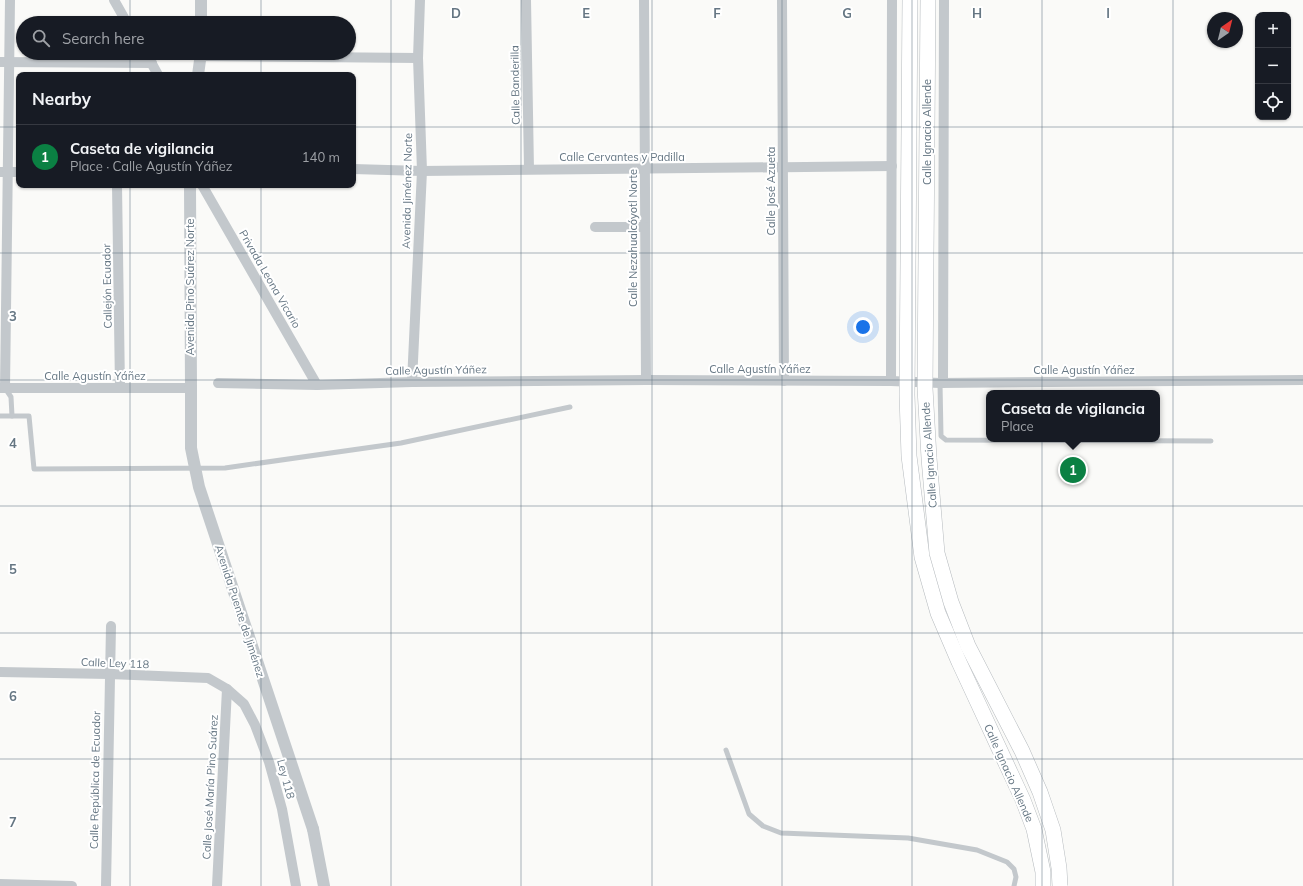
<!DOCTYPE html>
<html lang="en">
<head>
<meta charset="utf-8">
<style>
  :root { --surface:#171b24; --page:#20242c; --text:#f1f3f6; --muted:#9ea1a6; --line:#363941; --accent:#0b8043 }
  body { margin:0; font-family:Mulish,sans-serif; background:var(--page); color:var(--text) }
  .controls { position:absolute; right:12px; top:12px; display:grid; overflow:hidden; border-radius:8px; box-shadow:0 1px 3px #0004 }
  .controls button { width:36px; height:36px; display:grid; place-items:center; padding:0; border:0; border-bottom:1px solid var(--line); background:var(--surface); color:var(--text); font:20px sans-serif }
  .compass { position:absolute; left:1207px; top:12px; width:36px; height:36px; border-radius:50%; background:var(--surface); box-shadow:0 1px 3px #0004; rotate:35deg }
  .you { position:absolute; left:863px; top:327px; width:14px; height:14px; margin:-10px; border:3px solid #fff; border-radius:50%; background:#1a73e8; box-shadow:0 0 0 6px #1a73e833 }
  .badge { display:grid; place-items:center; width:26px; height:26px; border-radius:50%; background:var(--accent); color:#fff; font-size:13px; font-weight:700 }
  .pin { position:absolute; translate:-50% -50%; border:2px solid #fff; box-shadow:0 1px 4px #0006 }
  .popup { position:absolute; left:986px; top:390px; width:174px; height:52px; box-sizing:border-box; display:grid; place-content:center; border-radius:8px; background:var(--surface); filter:drop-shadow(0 1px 3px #0005); font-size:13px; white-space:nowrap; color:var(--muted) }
  .popup b { font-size:15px; color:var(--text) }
  .popup::after { content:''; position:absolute; left:50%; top:100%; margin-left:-8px; border:8px solid transparent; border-top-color:var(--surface) }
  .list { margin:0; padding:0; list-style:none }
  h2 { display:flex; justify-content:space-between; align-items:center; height:52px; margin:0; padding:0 16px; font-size:17px }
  h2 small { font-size:13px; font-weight:400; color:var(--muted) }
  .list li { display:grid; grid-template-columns:26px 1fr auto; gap:12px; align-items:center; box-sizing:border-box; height:64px; padding:0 16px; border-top:1px solid var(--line) }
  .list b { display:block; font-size:15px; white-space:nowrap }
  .list p { margin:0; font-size:13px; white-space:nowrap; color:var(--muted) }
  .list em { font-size:13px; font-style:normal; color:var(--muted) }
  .icon { flex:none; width:22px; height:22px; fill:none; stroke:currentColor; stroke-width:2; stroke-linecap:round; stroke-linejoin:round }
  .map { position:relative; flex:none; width:1303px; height:886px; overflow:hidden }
  .search { position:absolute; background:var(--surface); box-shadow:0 1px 3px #0004; left:16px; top:16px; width:340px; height:44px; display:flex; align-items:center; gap:10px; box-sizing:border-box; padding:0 14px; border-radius:22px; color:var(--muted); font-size:15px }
  .panel { position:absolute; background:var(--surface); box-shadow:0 1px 3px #0004; left:16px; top:72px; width:340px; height:116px; border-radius:8px }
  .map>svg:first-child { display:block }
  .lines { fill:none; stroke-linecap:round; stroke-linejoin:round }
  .service { stroke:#c3c8cc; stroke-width:5 }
  .minor { stroke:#c3c8cc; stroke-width:10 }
  .tertiary { stroke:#c3c8cc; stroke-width:12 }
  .primary-bridge-casing { stroke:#b5babe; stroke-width:16; stroke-linecap:butt }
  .tertiary-bridge { stroke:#c3c8cc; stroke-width:12 }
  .primary-bridge { stroke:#fff; stroke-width:15 }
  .grid { fill:none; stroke:#657683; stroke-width:1; stroke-opacity:0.55 }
  .labels { text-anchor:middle; stroke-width:4; stroke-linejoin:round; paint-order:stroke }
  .street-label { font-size:11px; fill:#657683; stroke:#fff }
  .grid-label { font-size:13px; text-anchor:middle; font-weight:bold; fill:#657683; stroke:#fff; stroke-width:4; stroke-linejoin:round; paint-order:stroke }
</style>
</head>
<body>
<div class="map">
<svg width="1303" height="886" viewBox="0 0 1303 886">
  <rect width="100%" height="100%" fill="#fafaf8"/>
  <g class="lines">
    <!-- service -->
    <g class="service">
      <polyline points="940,383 941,436 946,440 1211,441"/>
      <polyline points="5,388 11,397 12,416"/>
      <polyline points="0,416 29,416 34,469 225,468 401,443 570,407"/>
      <polyline points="726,750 749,814 763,826 781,833 908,838 977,850 1007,862 1014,869 1016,877 1014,886"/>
    </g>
    <!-- minor -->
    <g class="minor">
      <polyline points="114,0 127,23"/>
      <polyline points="526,0 529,169"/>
      <polyline points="644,0 646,380"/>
      <polyline points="782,0 784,381"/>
      <polyline points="146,53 158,75"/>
      <polyline points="201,56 418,58"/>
      <polyline points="0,62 152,63"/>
      <polyline points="353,169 422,171 892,166"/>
      <polyline points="0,172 19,172"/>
      <polyline points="117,185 120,388"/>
      <polyline points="202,185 317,385"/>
      <polyline points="595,227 645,227"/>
      <polyline points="891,381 892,0"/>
      <polyline points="412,382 422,171 418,58 420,0"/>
      <polyline points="218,383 317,385 412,382 646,380 891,381 940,383 1303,380"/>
      <polyline points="943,383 944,0"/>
      <polyline points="0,388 191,388"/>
      <polyline points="5,388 10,0"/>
      <polyline points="0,672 109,674 208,678 227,689 244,704 255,725 269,762 282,809 296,886"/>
      <polyline points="0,884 72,886"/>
      <polyline points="106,886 111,626"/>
      <polyline points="217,886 227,689"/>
    </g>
    <!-- tertiary -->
    <g class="tertiary">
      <polyline points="201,0 201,23"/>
      <polyline points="198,75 201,53"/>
      <polyline points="190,185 191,388"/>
      <polyline points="313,829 324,886"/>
    </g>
    <!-- primary-bridge casing -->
    <g class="primary-bridge-casing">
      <g id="primary-bridge">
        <polyline points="910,0 907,395 909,456 922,557 938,613 959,662 1023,800 1034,829 1043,872 1043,886"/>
        <polyline points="928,0 925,388 929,458 937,553 951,602 968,646 1022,751 1040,792 1053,830 1059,868 1060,886"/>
      </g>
    </g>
    <!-- tertiary-bridge -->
    <polyline class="tertiary-bridge" points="191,388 191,448 199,487 313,829"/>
    <!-- primary-bridge -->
    <use href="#primary-bridge" class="primary-bridge"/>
  </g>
  <!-- grid -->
  <path class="grid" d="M130,0V23M261,0V23M391,0V886M521,0V886M652,0V886M782,0V886M912,0V886M1042,0V886M1173,0V886M130,53V75M261,53V75M0,127H19M353,127H1303M130,185V886M261,185V886M0,253H1303M0,380H1303M0,506H1303M0,633H1303M0,759H1303"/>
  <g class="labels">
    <!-- street labels -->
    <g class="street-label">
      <text transform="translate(515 85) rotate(-91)" y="4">Calle Banderilla</text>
      <text transform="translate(927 132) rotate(-90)" y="4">Calle Ignacio Allende</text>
      <text x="622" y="161">Calle Cervantes y Padilla</text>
      <text transform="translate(407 191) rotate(-89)" y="4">Avenida Jiménez Norte</text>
      <text transform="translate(771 191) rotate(-90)" y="4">Calle José Azueta</text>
      <text transform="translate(633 238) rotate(-90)" y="4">Calle Nezahualcóyotl Norte</text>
      <text transform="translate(270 279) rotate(60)" y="4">Privada Leona Vicario</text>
      <text transform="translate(107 286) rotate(-91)" y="4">Callejón Ecuador</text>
      <text transform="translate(190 287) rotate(-90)" y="4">Avenida Pino Suárez Norte</text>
      <text x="760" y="373">Calle Agustín Yáñez</text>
      <text transform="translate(436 370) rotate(-1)" y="4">Calle Agustín Yáñez</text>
      <text x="1084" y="374">Calle Agustín Yáñez</text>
      <text x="95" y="380">Calle Agustín Yáñez</text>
      <text transform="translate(929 455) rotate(-94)" y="4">Calle Ignacio Allende</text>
      <text transform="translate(240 611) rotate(72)" y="4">Avenida Puente de Jiménez</text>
      <text transform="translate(115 663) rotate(2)" y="4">Calle Ley 118</text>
      <text transform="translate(1009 773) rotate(66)" y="4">Calle Ignacio Allende</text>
      <text transform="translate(286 779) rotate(75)" y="4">Ley 118</text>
      <text transform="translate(95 780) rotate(-89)" y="4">Calle República de Ecuador</text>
      <text transform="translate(210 787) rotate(-87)" y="4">Calle José María Pino Suárez</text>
    </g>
  </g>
  <g class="grid-label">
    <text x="456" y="18">D</text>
    <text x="586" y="18">E</text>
    <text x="717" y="18">F</text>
    <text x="847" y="18">G</text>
    <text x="977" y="18">H</text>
    <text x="1108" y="18">I</text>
    <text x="13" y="321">3</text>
    <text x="13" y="448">4</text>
    <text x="13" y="574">5</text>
    <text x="13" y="701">6</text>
    <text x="13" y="827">7</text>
  </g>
</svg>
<div class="controls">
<button>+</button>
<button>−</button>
<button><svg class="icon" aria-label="locate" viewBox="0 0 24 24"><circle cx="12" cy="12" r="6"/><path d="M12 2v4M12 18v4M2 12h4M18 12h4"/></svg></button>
</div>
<svg class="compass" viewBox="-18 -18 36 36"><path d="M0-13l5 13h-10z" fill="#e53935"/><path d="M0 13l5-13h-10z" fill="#9ea1a6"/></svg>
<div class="you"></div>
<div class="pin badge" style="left:1073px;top:470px">1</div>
<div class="popup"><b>Caseta de vigilancia</b>Place</div>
<div class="search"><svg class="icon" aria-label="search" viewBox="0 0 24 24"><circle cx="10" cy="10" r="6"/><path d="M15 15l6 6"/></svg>Search here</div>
<section class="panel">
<h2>Nearby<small></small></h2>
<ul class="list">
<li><span class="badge">1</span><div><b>Caseta de vigilancia</b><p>Place · Calle Agustín Yáñez</p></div><em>140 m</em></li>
</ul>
</section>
</div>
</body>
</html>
